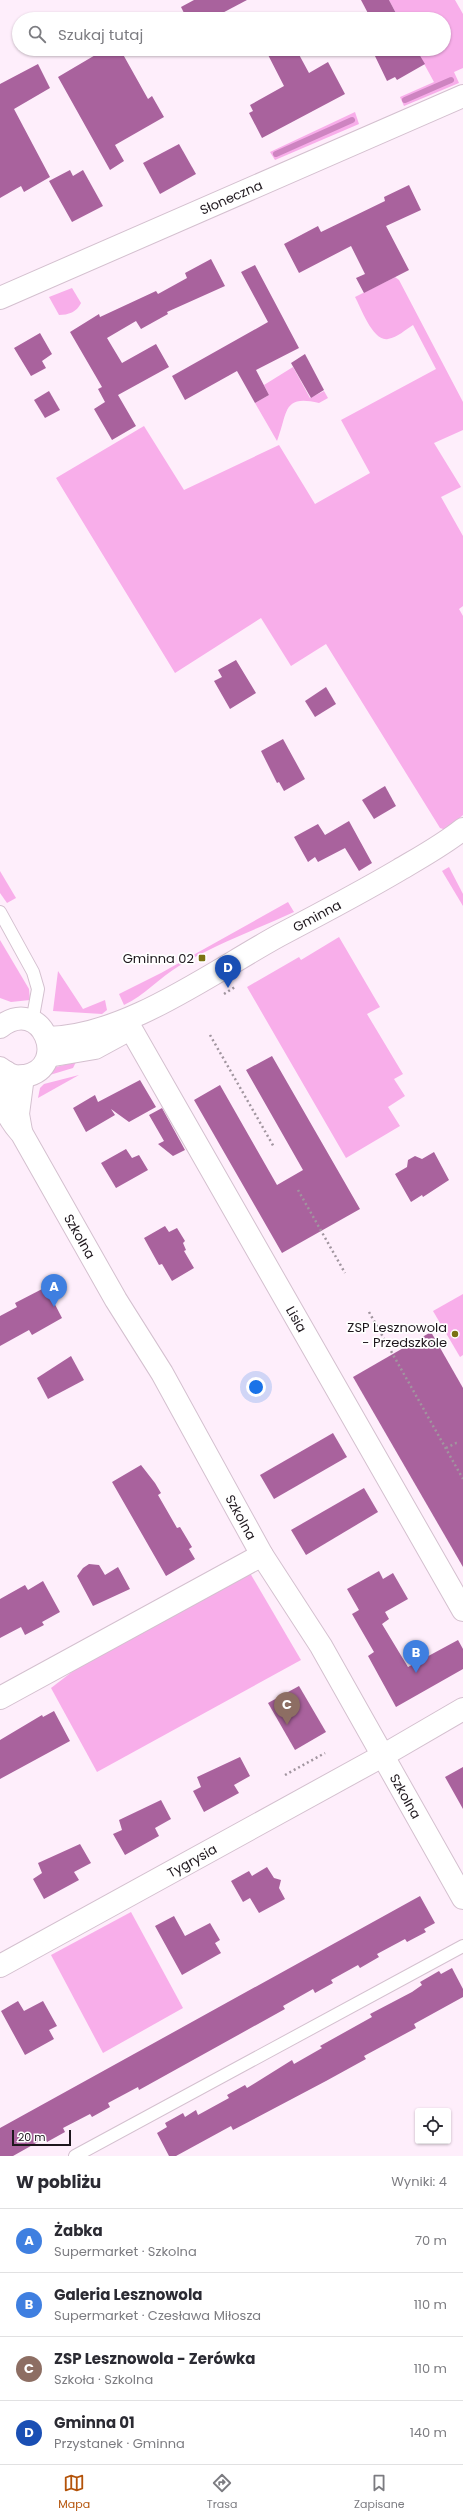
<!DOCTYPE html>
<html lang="pl">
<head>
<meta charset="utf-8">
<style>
  :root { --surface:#fff; --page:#f7f7f7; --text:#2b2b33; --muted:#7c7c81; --line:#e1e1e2; --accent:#b45309 }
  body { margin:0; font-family:Poppins,sans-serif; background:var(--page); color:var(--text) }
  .controls { position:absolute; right:12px; bottom:12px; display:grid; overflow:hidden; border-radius:4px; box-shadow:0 1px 3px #0004 }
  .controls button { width:36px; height:36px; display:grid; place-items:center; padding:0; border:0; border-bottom:1px solid var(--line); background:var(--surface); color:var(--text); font:20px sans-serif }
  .scale { position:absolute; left:12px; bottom:10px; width:59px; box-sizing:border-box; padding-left:4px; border:2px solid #1e171d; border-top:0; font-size:11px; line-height:14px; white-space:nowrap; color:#1e171d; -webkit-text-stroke:3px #fff; paint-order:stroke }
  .you { position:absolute; left:256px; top:1387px; width:14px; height:14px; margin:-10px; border:3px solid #fff; border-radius:50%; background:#1a73e8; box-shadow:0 0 0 6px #1a73e833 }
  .badge { display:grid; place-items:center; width:26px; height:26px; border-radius:50%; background:var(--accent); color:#fff; font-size:13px; font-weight:700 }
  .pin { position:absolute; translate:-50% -33px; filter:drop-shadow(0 1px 2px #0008) }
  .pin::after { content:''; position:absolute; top:21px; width:14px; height:12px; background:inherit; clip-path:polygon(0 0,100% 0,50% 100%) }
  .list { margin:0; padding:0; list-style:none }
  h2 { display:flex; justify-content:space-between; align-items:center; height:52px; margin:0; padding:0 16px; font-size:17px }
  h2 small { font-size:13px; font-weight:400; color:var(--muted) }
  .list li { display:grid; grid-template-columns:26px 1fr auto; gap:12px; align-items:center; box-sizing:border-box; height:64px; padding:0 16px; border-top:1px solid var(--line) }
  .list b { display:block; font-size:15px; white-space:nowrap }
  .list p { margin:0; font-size:13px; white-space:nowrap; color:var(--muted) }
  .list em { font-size:13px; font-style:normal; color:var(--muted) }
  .icon { flex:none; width:22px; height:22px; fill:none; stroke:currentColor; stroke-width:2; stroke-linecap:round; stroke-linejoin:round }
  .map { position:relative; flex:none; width:463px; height:2156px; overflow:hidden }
  .search { position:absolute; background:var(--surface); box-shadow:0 1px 3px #0004; left:12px; right:12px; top:12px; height:44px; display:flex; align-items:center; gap:10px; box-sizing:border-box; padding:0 14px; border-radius:22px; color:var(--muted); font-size:15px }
  .sheet { height:308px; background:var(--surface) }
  nav { display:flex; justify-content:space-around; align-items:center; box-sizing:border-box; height:56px; border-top:1px solid var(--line); background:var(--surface); font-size:11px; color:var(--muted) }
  nav a { display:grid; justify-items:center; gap:2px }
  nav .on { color:var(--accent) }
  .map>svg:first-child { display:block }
  .green { fill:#f8aeea }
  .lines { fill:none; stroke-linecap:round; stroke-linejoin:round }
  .stream { stroke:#ce84c1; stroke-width:6 }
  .building { fill:#a9629d }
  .lane-casing { stroke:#d4c0cf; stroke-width:14 }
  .street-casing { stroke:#d4c0cf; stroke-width:24 }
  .secondary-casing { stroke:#d4c0cf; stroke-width:24 }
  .path { stroke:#a1959f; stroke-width:2.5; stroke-dasharray:2 3; stroke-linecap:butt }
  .lane { stroke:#fff; stroke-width:12 }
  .street { stroke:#fff; stroke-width:22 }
  .secondary { stroke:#fff; stroke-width:22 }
  .poi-dot { fill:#7b7214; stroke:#fff; stroke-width:1.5 }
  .labels { text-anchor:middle; stroke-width:3.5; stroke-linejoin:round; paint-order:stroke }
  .street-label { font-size:13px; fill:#1e171d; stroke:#fff }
  .poi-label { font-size:13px; fill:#1e171d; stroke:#fff; text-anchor:end }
</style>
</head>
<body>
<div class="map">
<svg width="463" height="2156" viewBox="0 0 463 2156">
  <rect width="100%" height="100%" fill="#feeefb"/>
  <!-- green -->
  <g class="green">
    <polygon points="389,0 455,0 463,14 463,68 454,72 459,83 404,106 400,97 434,82 416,49 444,49 444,19 399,19"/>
    <polygon points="355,112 359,124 275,160 270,152"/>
    <path d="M395,277L399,280L463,402V430L434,443L461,487L441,497L463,536V606L459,609L463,616V815L446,830L440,828L326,644L291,666L261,618L175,673L56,478L144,426L184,490L279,445L315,504L370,473L341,420L436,369L413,325C405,330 398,337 388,339C373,342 361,308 355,297Z"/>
    <path d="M72,288L81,303C77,312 68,315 59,315L49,297Z"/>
    <path d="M293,367L310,398L324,391L328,398L319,403C282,394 288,413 277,441L255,403L269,395L264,385Z"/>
    <polygon points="449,867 463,894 463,906 442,871"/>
    <polygon points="0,871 16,898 7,903 0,893"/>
    <path d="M288,902L294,912C255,930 216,944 179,966C159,978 145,995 124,1005L119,994L161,973Z"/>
    <polygon points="339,937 380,1007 367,1014 403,1074 394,1079 405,1096 388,1107 400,1126 346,1158 247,987 299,957 301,960"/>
    <polygon points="0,940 29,989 30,1000 11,1002 0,998"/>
    <polygon points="58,971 83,1009 105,1000 107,1010 102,1014 53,1011"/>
    <polygon points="76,1062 73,1068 43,1077 56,1067"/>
    <polygon points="79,1075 38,1098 40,1088 44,1084"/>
    <polygon points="463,1294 463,1355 460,1357 433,1311"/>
    <polygon points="250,1573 301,1660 97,1772 51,1688 81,1665"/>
    <polygon points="131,1912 183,2008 103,2053 51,1955"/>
  </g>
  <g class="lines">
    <!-- stream -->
    <g class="stream">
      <polyline points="405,100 451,80"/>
      <polyline points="276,154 352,120"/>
    </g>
  </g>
  <!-- building -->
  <g class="building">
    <polygon points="194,0 247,0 211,19 187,19 181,7"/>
    <polygon points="361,0 389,0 399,19 371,19"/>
    <polygon points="94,49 120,49 148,99 152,96 164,117 115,145 124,161 110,170 58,77 97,54"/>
    <polygon points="265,49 296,49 309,73 328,62 345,94 262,138 249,113 253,111 250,105 284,86"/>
    <polygon points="384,49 416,49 425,64 397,80 395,77 387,81 374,54"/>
    <polygon points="38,64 50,88 14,109 50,177 24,192 21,186 0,198 0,84"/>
    <polygon points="179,144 196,174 160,194 143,163"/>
    <polygon points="70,170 73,176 83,170 103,206 72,222 49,181"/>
    <polygon points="409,185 421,210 386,226 409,270 364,293 356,278 365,274 351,246 299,273 284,244 318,226 321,232 385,201 384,197"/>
    <polygon points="211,259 225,286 167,312 168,314 141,329 136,321 107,338 122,363 156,344 169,367 118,395 136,426 112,440 94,409 105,402 98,389 102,387 70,332 99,314 100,317 156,291 158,294 187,278 185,273"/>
    <polygon points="255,265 299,348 256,370 269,395 255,403 237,371 185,400 172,376 268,322 241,272"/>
    <polygon points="40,333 52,354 42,361 46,368 31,376 14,348"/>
    <polygon points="305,354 324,390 311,398 291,363"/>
    <polygon points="49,391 60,410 45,418 34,400"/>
    <polygon points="236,660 256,693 230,709 214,681 222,677 218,670"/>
    <polygon points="326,687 336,704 315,717 305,701"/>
    <polygon points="283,739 305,779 284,791 279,782 277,783 261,751"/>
    <polygon points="385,786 396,806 374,819 362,800"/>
    <polygon points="349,821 372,863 359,871 345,848 318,862 315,857 308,862 294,837 318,824 325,835"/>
    <polygon points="272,1056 360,1209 282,1253 194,1100 220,1085 277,1185 303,1170 246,1070"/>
    <polygon points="140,1080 156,1107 129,1122 111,1109 115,1115 86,1132 73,1108 95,1095 98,1102"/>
    <polygon points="162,1108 185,1150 173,1156 158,1144 164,1141 149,1115"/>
    <polygon points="126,1149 132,1158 139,1155 148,1170 116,1188 101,1163"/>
    <polygon points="434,1152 449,1180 423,1197 422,1195 411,1202 395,1174 407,1167 408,1160 415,1156 422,1159"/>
    <polygon points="165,1226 169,1232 177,1228 185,1241 183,1243 186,1250 184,1251 194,1268 172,1281 162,1264 159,1265 144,1238"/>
    <polygon points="46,1287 62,1318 32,1335 29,1330 0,1346 0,1316 17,1307 15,1303"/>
    <polygon points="431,1332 463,1388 463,1567 353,1377"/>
    <polygon points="71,1356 84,1380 48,1399 37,1378"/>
    <polygon points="333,1433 347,1457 274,1499 260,1475"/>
    <polygon points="141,1465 155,1483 161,1493 158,1495 177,1528 180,1527 192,1547 189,1549 195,1559 166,1576 112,1482"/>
    <polygon points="364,1488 378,1512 306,1555 291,1530"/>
    <polygon points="89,1564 99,1565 105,1575 118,1567 130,1589 93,1606 77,1576 83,1568"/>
    <polygon points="379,1571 383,1579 393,1573 408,1599 385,1612 389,1619 382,1624 408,1667 458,1640 463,1649 463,1669 396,1707 368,1656 374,1652 352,1614 359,1610 347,1589"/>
    <polygon points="43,1581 60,1612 42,1622 44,1625 25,1635 21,1627 0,1638 0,1599 25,1585 28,1590"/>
    <polygon points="299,1686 326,1732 295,1750 268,1703"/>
    <polygon points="54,1711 70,1741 0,1779 0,1740 42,1715 43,1717"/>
    <polygon points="240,1757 250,1776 234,1785 239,1793 204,1812 193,1791 201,1787 197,1777"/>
    <polygon points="463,1767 463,1809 445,1777"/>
    <polygon points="161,1800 171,1819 155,1828 159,1836 125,1855 113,1834 122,1830 119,1820"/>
    <polygon points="80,1844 91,1863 74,1872 79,1880 44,1899 33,1879 42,1873 38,1863"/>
    <polygon points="267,1867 274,1878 281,1880 279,1888 285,1899 259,1913 250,1898 243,1902 231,1881 249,1871 252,1876"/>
    <polygon points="420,1896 435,1923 424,1929 426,1932 407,1942 405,1939 377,1954 379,1957 360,1968 358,1965 331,1980 333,1983 315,1993 313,1989 283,2006 285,2009 139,2090 138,2087 108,2103 110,2107 92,2117 90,2114 63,2128 65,2132 47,2142 45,2138 13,2156 0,2156 0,2128"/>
    <polygon points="174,1916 185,1936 210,1923 220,1940 215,1943 221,1953 182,1975 155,1926"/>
    <polygon points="452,1968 463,1989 463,1997 414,2024 416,2028 364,2056 366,2059 326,2081 233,2130 231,2126 176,2156 169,2156 157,2133 167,2127 165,2123 183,2113 185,2117 196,2110 198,2115 229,2098 227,2095 245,2085 247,2088 292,2060 294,2064 322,2048 320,2046 372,2017 370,2014 412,1992 422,1985 420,1982 439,1971 441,1974"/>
    <polygon points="18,2001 24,2011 43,2001 57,2026 49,2030 54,2039 25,2055 1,2011"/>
  </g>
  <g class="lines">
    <!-- lane casing -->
    <g class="lane-casing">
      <g id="lane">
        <polyline points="0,912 33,972 38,989 32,1022"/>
        <polyline points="75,2156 463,1946"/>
      </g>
    </g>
    <!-- street casing -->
    <g class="street-casing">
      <g id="street">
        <path d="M0,1027C42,994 71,1067 25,1076C16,1078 7,1074 0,1068"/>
        <path id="s1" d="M131,1029L463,1610"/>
        <path id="s2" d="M47,1038C126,1037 212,972 280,935C320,914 360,893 399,870C421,857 443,845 463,829"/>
        <polyline points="48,1056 95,1048 130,1029"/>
        <path id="s3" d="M6,1072C0,1100 3,1113 22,1134L116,1300L162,1373L262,1555L321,1646L463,1898"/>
        <polyline points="21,1131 18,1114 23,1076"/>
        <polyline points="0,1698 262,1555"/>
        <path id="s4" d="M0,1966L384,1755L463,1709"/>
      </g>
    </g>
    <!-- secondary casing -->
    <g class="secondary-casing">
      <g id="secondary">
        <path id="s5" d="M0,298L463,96"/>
      </g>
    </g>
    <!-- path -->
    <g class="path">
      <polyline points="224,994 235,987"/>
      <polyline points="210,1035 274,1147"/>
      <polyline points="298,1190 345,1273"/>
      <polyline points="369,1312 463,1479"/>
      <polyline points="446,1448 456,1443 459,1443"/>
      <polyline points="285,1775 325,1753"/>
    </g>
    <!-- lane -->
    <use href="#lane" class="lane"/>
    <!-- street -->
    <use href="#street" class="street"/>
    <!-- secondary -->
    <use href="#secondary" class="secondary"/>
  </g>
  <!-- markers -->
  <g class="poi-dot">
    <rect x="198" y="954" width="8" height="8" rx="2"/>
    <circle cx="455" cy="1334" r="4"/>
  </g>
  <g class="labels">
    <!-- street labels -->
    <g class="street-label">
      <text dy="5" stroke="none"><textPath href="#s5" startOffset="252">Słoneczna</textPath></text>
      <text dy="5" stroke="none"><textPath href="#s2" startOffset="299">Gminna</textPath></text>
      <text dy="5" stroke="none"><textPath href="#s3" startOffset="185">Szkolna</textPath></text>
      <text dy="5" stroke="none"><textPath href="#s1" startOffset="334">Lisia</textPath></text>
      <text dy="5" stroke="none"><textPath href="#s3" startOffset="509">Szkolna</textPath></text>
      <text dy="5" stroke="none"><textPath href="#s3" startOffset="833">Szkolna</textPath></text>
      <text dy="5" stroke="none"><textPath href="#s4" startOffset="219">Tygrysia</textPath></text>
    </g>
    <!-- poi labels -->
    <g class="poi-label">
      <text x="194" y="963">Gminna 02</text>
      <text x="447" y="1332">ZSP Lesznowola<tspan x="447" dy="15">- Przedszkole</tspan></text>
    </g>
  </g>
</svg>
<div class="controls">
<button><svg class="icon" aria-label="locate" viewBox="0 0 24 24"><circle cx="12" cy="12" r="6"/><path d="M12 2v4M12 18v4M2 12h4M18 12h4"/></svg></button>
</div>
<div class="scale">20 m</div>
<div class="you"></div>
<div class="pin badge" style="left:54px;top:1307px;background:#3f7fe0">A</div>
<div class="pin badge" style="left:416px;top:1673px;background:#3f7fe0">B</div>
<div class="pin badge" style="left:287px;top:1725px;background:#8d6e63">C</div>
<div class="pin badge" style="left:228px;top:988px;background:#1a4fb4">D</div>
<div class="search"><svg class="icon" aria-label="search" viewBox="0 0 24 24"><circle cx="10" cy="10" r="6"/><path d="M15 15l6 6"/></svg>Szukaj tutaj</div>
</div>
<section class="sheet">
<h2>W pobliżu<small>Wyniki: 4</small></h2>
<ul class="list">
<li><span class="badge" style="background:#3f7fe0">A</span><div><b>Żabka</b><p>Supermarket · Szkolna</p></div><em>70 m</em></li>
<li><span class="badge" style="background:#3f7fe0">B</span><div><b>Galeria Lesznowola</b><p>Supermarket · Czesława Miłosza</p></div><em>110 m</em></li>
<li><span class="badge" style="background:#8d6e63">C</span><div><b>ZSP Lesznowola - Zerówka</b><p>Szkoła · Szkolna</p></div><em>110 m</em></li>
<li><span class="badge" style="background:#1a4fb4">D</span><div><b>Gminna 01</b><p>Przystanek · Gminna</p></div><em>140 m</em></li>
</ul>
</section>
<nav>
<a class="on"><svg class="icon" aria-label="map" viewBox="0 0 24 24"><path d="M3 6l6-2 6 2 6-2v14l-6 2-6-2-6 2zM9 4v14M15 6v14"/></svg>Mapa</a>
<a><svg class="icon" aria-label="directions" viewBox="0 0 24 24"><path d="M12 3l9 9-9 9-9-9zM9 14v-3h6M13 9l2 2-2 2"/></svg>Trasa</a>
<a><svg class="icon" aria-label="saved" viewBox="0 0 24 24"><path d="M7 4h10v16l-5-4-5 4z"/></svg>Zapisane</a>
</nav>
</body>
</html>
